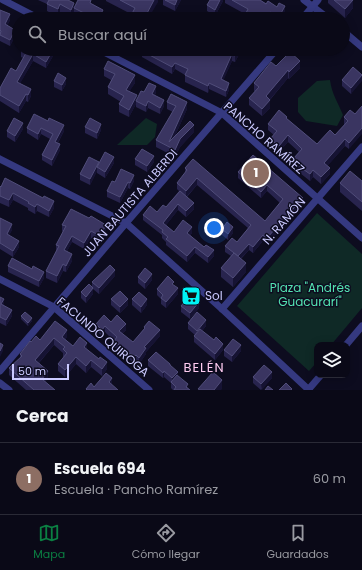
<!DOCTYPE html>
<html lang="es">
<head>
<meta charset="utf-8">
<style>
  :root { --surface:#0a0917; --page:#131220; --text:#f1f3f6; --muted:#999aa1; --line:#2a2a36; --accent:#0b8043 }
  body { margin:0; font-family:Poppins,sans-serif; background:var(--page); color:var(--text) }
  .controls { position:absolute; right:12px; bottom:12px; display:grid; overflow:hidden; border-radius:8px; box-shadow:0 2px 10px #0003 }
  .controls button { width:36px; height:36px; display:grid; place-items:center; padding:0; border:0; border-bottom:1px solid var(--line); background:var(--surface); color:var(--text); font:20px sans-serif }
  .scale { position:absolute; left:12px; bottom:10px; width:57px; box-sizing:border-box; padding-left:4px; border:2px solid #cbcaff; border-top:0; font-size:11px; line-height:14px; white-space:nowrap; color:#cbcaff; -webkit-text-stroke:3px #0d0c1f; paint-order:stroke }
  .you { position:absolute; left:214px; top:228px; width:14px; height:14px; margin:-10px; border:3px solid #fff; border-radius:50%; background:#1a73e8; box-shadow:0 0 0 6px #1a73e833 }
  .badge { display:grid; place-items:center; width:26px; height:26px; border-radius:50%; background:var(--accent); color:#fff; font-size:13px; font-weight:700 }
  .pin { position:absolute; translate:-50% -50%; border:2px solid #fff; box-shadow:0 1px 4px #0006 }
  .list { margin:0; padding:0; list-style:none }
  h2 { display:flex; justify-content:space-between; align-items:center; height:52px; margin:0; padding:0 16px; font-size:17px }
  h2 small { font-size:13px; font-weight:400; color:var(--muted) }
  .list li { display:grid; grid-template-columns:26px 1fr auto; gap:12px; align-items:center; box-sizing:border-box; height:72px; padding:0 16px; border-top:1px solid var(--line) }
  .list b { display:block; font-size:15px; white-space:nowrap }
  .list p { margin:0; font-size:13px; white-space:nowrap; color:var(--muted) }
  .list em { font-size:13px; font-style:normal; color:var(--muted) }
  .icon { flex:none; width:22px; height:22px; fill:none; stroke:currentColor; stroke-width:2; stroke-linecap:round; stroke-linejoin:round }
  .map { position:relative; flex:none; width:362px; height:390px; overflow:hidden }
  .search { position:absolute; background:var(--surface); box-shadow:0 2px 10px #0003; left:12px; right:12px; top:12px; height:44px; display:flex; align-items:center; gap:10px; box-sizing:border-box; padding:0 14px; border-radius:22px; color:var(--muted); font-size:15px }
  .sheet { height:124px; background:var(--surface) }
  nav { display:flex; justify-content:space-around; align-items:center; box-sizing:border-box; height:56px; border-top:1px solid var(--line); background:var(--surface); font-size:11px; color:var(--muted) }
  nav a { display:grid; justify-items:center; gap:2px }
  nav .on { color:var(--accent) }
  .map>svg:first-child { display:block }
  .green { fill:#0f2926 }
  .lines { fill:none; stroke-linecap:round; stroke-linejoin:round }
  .minor { stroke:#353980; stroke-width:7 }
  .wall { fill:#28244e }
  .shaded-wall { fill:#161333 }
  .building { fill:#3a3561; stroke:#504d7a }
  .labels { text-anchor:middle; stroke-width:3; stroke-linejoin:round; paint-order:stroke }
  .street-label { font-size:12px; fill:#cbcaff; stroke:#0d0c1f }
  .park-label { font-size:12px; fill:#53e2b1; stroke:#0d0c1f }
  .poi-label { font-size:12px; fill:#cbcaff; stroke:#0d0c1f; text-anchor:start }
  .neighbourhood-label { font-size:13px; letter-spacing:1px; fill:#ffccf1; stroke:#0d0c1f }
</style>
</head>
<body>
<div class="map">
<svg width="362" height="390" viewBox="0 0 362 390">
  <rect width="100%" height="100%" fill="#0d0c1f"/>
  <!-- green -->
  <g class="green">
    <path d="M330,80C332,95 338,102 343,115L337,126L306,121L298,112V98L317,81Z"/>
    <polygon points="146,118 157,124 155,137 147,145 117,145"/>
    <polygon points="317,213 362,254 362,308 331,345 317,345 317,362 309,371 237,306"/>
  </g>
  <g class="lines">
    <!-- minor -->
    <g class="minor">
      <polyline points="3,0 40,19"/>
      <polyline points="304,0 329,19"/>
      <polyline points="302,19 318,0"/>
      <polyline points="343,31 362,47"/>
      <polyline points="98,49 222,113 362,238"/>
      <polyline points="0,159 126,223 222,309 309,390"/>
      <polyline points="0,279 54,307 149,390"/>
      <polyline points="222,309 362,147"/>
      <polyline points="346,345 362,326"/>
      <polyline points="0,371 126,223 277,49"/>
      <polyline points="0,383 9,390"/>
      <polyline points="308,390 321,375"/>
    </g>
  </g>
  <!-- wall -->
  <g class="wall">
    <polygon points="38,0 68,0 74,7 92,4 103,16 101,19 84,19 74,14 74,11 71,17 60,12 58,17 47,11 47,4"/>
    <polygon points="106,0 158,0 158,2 131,14 106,1"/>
    <polygon points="163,0 181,0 175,11 163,5"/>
    <polygon points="223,0 223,1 215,16 207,11 207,5"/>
    <polygon points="225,0 260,0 285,13 281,19 243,19 245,14 225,3"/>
    <polygon points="328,0 353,0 353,8 345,18 328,3"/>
    <polygon points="0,10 10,20 7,26 15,36 10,46 0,41"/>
    <polygon points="183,49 242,49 235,62 232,61 223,80 229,90 226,97 209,89 208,93 185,82 185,75 175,69 172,74 142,57 142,51 181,53"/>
    <polygon points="247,49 256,49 253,53"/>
    <polygon points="299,49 313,49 307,56"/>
    <polygon points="21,51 53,56 46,68 33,61 20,83 31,96 28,102 26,101 19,113 0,101 0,88 16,71 23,58 21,57"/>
    <polygon points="276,66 300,68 289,79 288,78 270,100 270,108 262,116 249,105 249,98 255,91 254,91 254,83"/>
    <polygon points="104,69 135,83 129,91 137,100 144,92 156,92 155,95 164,106 160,114 148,108 146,112 136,107 136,104 129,117 119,112 119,104 121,102 108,94 108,87 111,80 104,76"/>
    <polygon points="362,74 351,94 342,86 342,80"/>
    <polygon points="54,81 66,84 62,91 54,87"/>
    <polygon points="167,102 187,109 175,136 194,132 180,147 175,157 156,147 156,140 173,112 167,109"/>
    <polygon points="350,110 349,149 345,146 327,166 330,174 321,184 313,177 310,181 300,173 300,171 293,165 293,159 299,152 288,142 279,152 270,145 270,139 274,135 268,130 268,124 287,119 317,144 335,135 344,125 344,117"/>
    <polygon points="34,114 64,131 58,143 60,150 52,166 42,160 42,155 50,139 41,134 38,140 27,133 27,128"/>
    <polygon points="85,127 101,130 97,139 85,133"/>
    <polygon points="23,129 15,142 7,137 7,131"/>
    <polygon points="253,155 303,204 267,244 263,241 253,253 249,250 241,259 246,272 233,287 221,277 221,268 231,256 225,252 225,246 237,242 248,228 197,185 187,197 194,209 186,217 178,210 166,225 174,232 192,233 190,235 214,256 208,263 195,253 187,262 166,245 166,242 162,238 162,235 143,220 143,215 157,212 166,207 179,191 177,189 177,183 185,173 185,168 265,221 280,203 267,191 261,198 238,178 238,172"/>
    <polygon points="135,159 154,162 147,172 135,165"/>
    <polygon points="114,163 105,178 97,173 97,171 90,185 80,180 80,174 99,164"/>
    <polygon points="134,181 130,189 128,188 120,203 107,197 107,191 115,182"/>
    <polygon points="362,181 362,211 340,192 340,183"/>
    <polygon points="0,186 54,208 49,217 37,211 35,214 28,210 28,208 13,200 9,207 0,203"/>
    <polygon points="0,218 12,230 9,235 19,247 13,257 0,249"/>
    <polygon points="62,225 106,232 100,243 91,238 84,249 72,242 67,251 72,261 66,272 63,271 57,283 46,278 46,271 56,251 56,245 63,232 62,231"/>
    <polygon points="222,229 233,233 228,240 222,235"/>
    <polygon points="8,266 44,278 39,287 8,272"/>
    <polygon points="115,276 99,294 93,289 93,294 86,303 81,298 81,292 92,287 92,282"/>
    <polygon points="138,277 152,280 145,289 138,283"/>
    <polygon points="174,286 178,294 166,308 161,304 161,299 157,295 157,289"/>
    <polygon points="0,297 4,305 4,306 12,316 6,326 0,323"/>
    <polygon points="111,299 128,305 120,313 111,305"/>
    <polygon points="132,299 147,305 141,313 132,305"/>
    <polygon points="181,306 199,308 190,319 181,312"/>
    <polygon points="21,316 32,321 28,326 21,319"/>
    <polygon points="111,322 126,330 122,334 133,342 144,329 144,327 160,336 146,352 146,354 139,364 136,361 134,363 114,347 114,341 105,332 102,336 96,330 96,324"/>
    <polygon points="188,323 206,326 202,331 223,350 215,360 194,342 194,336 195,335 188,329"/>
    <polygon points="67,337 65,339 73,346 87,350 107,369 102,376 91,367 86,373 76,364 65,377 58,371 58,364 64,357 63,357 63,353 54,345 39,363 48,378 45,382 55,390 26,390 9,375 9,368 20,359 20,354 31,342 40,340"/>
    <polygon points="224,350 241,351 232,362 224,356"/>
    <polygon points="148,360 170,365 178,376 190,390 173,390 171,388 171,383 164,377 163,378 148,366"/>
    <polygon points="253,377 272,378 261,390 253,383"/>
  </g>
  <!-- shaded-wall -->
  <g class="shaded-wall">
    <polygon points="154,0 158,0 158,2 148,19 144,19"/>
    <polygon points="177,0 181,0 175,11 175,5"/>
    <polygon points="220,0 223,0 223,1 215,16 215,10"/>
    <polygon points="353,0 353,8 345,18 345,9"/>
    <polygon points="74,3 74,11 71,17 71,10"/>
    <polygon points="60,4 60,12 58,17 58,9"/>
    <polygon points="285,6 285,13 281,19 279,19 279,17"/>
    <polygon points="103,10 103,16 101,19 98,19"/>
    <polygon points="270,12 270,19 267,19"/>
    <polygon points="10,14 10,20 5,30 5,24"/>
    <polygon points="15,30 15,36 10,46 10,40"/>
    <polygon points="239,49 242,49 235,62 235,56"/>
    <polygon points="253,49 256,49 253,53"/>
    <polygon points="307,49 313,49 307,56"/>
    <polygon points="53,50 53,56 46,68 46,62"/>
    <polygon points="33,54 33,61 17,89 17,82"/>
    <polygon points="232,54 232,61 221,86 221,79"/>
    <polygon points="300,61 300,68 289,79 289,72"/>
    <polygon points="175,63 175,69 172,74 172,67"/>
    <polygon points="288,70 288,78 266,104 266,96"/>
    <polygon points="135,75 135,83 126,97 126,90"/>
    <polygon points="362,75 362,81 351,94 351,88"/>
    <polygon points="66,78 66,84 62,91 62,85"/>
    <polygon points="209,83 209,89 208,93 208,86"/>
    <polygon points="229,83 229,90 226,97 226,91"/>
    <polygon points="156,86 156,92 152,100 152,94"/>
    <polygon points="31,89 31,96 28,102 28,95"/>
    <polygon points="26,94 26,101 19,113 19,106"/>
    <polygon points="137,95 137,102 136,101 136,104 129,117 129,110"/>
    <polygon points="164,100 164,106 160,114 160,108"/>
    <polygon points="270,100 270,108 262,116 262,109"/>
    <polygon points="148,101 148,108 146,112 146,106"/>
    <polygon points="187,102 187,109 170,147 169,142"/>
    <polygon points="23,123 23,129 15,142 15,136"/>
    <polygon points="101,124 101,130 97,139 97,133"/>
    <polygon points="64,125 64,131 55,148 55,142"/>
    <polygon points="194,125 194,132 180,147 175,157 175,150 180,139"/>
    <polygon points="41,128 41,134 38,140 38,134"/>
    <polygon points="362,128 362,134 349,149 349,143"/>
    <polygon points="288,135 288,142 279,152 279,146"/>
    <polygon points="345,139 345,146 324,170 324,163"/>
    <polygon points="60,144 60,150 52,166 52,160"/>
    <polygon points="154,156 154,162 147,172 147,166"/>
    <polygon points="114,157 114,163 105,178 105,172"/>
    <polygon points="99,162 99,168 97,167 97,171 90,185 90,179"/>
    <polygon points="330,168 330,174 321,184 321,177"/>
    <polygon points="313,170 313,177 310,181 310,174"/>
    <polygon points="134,175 134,181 130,189 130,183"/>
    <polygon points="197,178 197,185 186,197 186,191"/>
    <polygon points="128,182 128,188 120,203 120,197"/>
    <polygon points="267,185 267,191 261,198 261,192"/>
    <polygon points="13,193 13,200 9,207 9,200"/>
    <polygon points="303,198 303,204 267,244 267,238"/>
    <polygon points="54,201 54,208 49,217 49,211"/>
    <polygon points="194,203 194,209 186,217 186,211"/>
    <polygon points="37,204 37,211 35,214 35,207"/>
    <polygon points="178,204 178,210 163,229 163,223"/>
    <polygon points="12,224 12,230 7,240 7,234"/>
    <polygon points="106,225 106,232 100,243 100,236"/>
    <polygon points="192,227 192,233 187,239 187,233"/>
    <polygon points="233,227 233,233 228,240 228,234"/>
    <polygon points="91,231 91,238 84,249 84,243"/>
    <polygon points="263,235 263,241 253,253 253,247"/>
    <polygon points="72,236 72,242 64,257 64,250"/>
    <polygon points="19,241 19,247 13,257 13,251"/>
    <polygon points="249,244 249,250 237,262 237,256"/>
    <polygon points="195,247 195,253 187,262 187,256"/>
    <polygon points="214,250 214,256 208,263 208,257"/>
    <polygon points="72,254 72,261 66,272 66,266"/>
    <polygon points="246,263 246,272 233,287 233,278"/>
    <polygon points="63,264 63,271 57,283 57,276"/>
    <polygon points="115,270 115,276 99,294 99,288"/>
    <polygon points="44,272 44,278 39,287 39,281"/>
    <polygon points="152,274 152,280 145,289 145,283"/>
    <polygon points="93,288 93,294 86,303 86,297"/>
    <polygon points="178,288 178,294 166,308 166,302"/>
    <polygon points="4,299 4,305 1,310 1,304"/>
    <polygon points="128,299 128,305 120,313 120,307"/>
    <polygon points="147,299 147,305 141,313 141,307"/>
    <polygon points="199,302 199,308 190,319 190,313"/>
    <polygon points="12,310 12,316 6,326 6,320"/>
    <polygon points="32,318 32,321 28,326 28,323"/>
    <polygon points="206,320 206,326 197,337 197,331"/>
    <polygon points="126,324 126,330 119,337 119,331"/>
    <polygon points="105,326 105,332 102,336 102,330"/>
    <polygon points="67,330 67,337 62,344 62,337"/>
    <polygon points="160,330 160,336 146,352 146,354 139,364 139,358 144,347"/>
    <polygon points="54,338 54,345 35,367 35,360"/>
    <polygon points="87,343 87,350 84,347"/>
    <polygon points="223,344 223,350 215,360 215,354"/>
    <polygon points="3,345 3,351 0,357 0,351"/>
    <polygon points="241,345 241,351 232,362 232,356"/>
    <polygon points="136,355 136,361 134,363 134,357"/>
    <polygon points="76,357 76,364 65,377 65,370"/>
    <polygon points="91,360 91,367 86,373 86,366"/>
    <polygon points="107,362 107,369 102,376 102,369"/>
    <polygon points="48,371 48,378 42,386 42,379"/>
    <polygon points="164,371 164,377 163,378 163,373"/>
    <polygon points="178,372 178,377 172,384 172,378"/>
    <polygon points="272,372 272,378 262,390 261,384"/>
    <polygon points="112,378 112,384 109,388 109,382"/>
    <polygon points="222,380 222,389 221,390 214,390"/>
  </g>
  <!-- building -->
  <g class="building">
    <polygon points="49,0 68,0 74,3 71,10 60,4 58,9 47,4"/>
    <polygon points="78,0 91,0 90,3 103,10 98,19 91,19 92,17 74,8"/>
    <polygon points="120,0 154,0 144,19 129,19 135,8"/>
    <polygon points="165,0 177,0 175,5"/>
    <polygon points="210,0 220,0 215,10 207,5"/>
    <polygon points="232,0 260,0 266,4 268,1 277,7 279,3 285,6 279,17 270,12 267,19 243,19 248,9"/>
    <polygon points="334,0 353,0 345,9"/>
    <polygon points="0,10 10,14 5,24 15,30 10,40 0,35 1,31 0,30"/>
    <polygon points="22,49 52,49 53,50 46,62 33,54 17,82 31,89 28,95 26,94 19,106 0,95 0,88 11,68 16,71 26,53 21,51"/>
    <polygon points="143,49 173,49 181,53 183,49 239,49 235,56 232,54 221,79 229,83 226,91 209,83 208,86 185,75 188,69 175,63 172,67 142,51"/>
    <polygon points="290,52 300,61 289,72 288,70 266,96 270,100 262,109 249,98 259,87 254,83 271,62 276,66"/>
    <polygon points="108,61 135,75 126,90 137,95 129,110 119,104 124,96 108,87 115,74 104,69"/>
    <polygon points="353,67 362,75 351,88 342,80"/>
    <polygon points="58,73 66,78 62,85 54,81"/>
    <polygon points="149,83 156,86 152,94 164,100 160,108 148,101 146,106 136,101 141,91 144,92"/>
    <polygon points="171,94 187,102 169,142 190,121 194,125 180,139 175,150 156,140 176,106 167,102"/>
    <polygon points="362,106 362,128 349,143 345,139 324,163 330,168 321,177 313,170 310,174 300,167 301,165 293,159 302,149 288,135 279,146 270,139 277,131 268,124 279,110 287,117 286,118 317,144 330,130 335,135 348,121 344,117 350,110 355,114"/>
    <polygon points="34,114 48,121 49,118 64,125 55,142 60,144 52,160 42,155 53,134 41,128 38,134 27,128"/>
    <polygon points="14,118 23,123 15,136 7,131"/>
    <polygon points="90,118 101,124 97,133 85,127"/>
    <polygon points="142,149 154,156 147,166 135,159"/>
    <polygon points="105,152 114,157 105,172 97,167"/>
    <polygon points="253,155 303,198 267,238 263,235 253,247 249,244 238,256 225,246 232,238 237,242 251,225 197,178 186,191 177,183 187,170 185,168 193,159 265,221 283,199 267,185 261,192 238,172"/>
    <polygon points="89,157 99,162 90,179 80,174"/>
    <polygon points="121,169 134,175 130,183 128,182 120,197 107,191 112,181 115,182"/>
    <polygon points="350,171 362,181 362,202 340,183"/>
    <polygon points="5,178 43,198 44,196 54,201 49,211 37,204 35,207 28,203 29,202 13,193 9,200 0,196 0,186 1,187"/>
    <polygon points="180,191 194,203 186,211 178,204 163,223 174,232 183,220 192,227 187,233 204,247 206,245 214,250 208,257 195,247 187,256 166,239 168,237 162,232 163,230 143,215 150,206 157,212 163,205 166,207"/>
    <polygon points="71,209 89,218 91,216 106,225 100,236 91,231 84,243 72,236 64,250 72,254 66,266 63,264 57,276 46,271 59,246 56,245 66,226 62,225"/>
    <polygon points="0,218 12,224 7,234 19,241 13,251 0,243"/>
    <polygon points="227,222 233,227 228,234 222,229"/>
    <polygon points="234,253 246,263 233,278 221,268"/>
    <polygon points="12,258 32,269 33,266 44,272 39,281 8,266"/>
    <polygon points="110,265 115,270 99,288 92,282"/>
    <polygon points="145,268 152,274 145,283 138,277"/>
    <polygon points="168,276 174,282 172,284 178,288 166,302 161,298 163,295 157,289"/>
    <polygon points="89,284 93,288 86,297 81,292"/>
    <polygon points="120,291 128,299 120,307 111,299"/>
    <polygon points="139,292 147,299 141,307 132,299"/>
    <polygon points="190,295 199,302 190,313 181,306"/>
    <polygon points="0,297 4,299 1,304 12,310 6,320 0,317"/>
    <polygon points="25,312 32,318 28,323 21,316"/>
    <polygon points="197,312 206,320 197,331 188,323"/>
    <polygon points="104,315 111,322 117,315 126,324 119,331 133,342 145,328 144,327 149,321 160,330 144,347 146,348 139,358 136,355 134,357 114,341 117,337 105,326 102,330 96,324"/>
    <polygon points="55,321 67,330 62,337 73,346 80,337 87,343 84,347 99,359 100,357 107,362 102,369 91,360 86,366 76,357 65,370 58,364 67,353 63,349 65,347 54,338 35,360 48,371 42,379 55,390 34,390 9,368 22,356 20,354 30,341 31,342 36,336 40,340"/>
    <polygon points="200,329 214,340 216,337 223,344 215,354 194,336"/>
    <polygon points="233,339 241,345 232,356 224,350"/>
    <polygon points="0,343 3,345 0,351"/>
    <polygon points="156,352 170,364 170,365 178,372 172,378 164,371 163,373 148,360"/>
    <polygon points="264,365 272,372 261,384 253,377"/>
    <polygon points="213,372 222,380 214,390 200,390 198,389"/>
    <polygon points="106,373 112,378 109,382 118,390 87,390 86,389 91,383 94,387"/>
    <polygon points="177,375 188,384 186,387 190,390 174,390 176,387 171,382"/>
    <polygon points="286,383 292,389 291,390 279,390"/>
    <polygon points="268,386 273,390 265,390"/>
  </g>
  <!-- icons -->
  <defs>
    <g id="supermarket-square" transform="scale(1)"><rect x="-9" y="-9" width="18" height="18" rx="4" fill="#00f3f5" stroke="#0d0c1f"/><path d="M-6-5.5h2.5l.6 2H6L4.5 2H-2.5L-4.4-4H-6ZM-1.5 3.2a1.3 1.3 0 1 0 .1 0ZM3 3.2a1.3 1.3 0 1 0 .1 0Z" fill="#111"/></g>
  </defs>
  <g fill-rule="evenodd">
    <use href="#supermarket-square" x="191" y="296"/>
  </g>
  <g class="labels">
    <!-- street labels -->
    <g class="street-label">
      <text transform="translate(264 138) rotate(41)" y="4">PANCHO RAMÍREZ</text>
      <text transform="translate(130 203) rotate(-49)" y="4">JUAN BAUTISTA ALBERDI</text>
      <text transform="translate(284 221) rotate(-49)" y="4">N. RAMÓN</text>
      <text transform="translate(103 337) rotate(40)" y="4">FACUNDO QUIROGA</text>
    </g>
    <!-- park labels -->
    <g class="park-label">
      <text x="310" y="292">Plaza "Andrés<tspan x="310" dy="14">Guacurarí"</tspan></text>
    </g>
    <!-- poi labels -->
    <g class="poi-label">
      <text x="205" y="300">Sol</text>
    </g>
    <!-- neighbourhood labels -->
    <g class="neighbourhood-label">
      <text x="204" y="372">BELÉN</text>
    </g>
  </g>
</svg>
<div class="controls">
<button><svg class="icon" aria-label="layers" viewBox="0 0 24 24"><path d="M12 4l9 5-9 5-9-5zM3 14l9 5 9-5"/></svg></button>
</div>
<div class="scale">50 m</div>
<div class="you"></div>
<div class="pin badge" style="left:256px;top:173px;background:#8d6e63">1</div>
<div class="search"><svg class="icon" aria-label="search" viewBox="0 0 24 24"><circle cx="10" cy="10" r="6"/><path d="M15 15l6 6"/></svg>Buscar aquí</div>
</div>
<section class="sheet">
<h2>Cerca<small></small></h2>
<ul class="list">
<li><span class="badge" style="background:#8d6e63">1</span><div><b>Escuela 694</b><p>Escuela · Pancho Ramírez</p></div><em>60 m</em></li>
</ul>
</section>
<nav>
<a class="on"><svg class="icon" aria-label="map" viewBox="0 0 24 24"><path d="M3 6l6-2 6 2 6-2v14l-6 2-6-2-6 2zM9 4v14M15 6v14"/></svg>Mapa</a>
<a><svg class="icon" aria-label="directions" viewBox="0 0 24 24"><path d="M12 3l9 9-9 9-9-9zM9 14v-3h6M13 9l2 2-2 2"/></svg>Cómo llegar</a>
<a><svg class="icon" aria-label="saved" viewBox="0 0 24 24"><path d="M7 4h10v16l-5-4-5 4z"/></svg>Guardados</a>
</nav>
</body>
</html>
